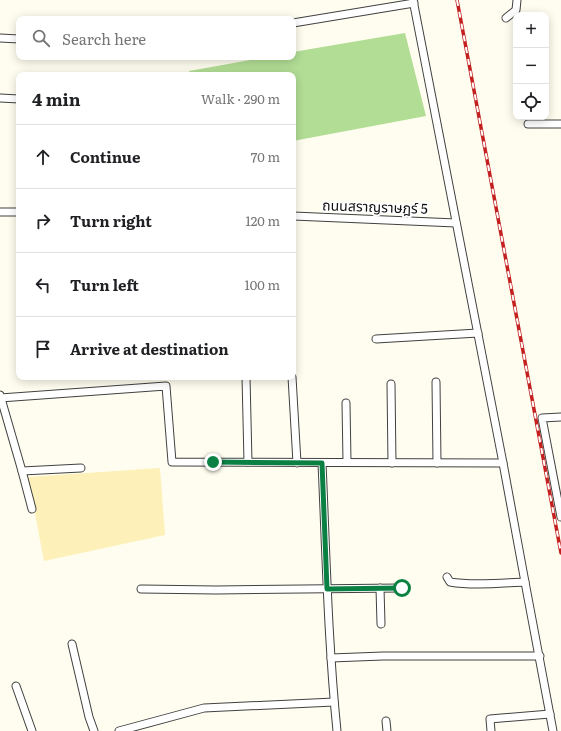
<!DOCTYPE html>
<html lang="en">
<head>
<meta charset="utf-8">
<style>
  :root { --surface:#fff; --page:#f2f2f2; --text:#202124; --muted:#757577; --line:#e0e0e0 }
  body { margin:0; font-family:Literata,"Noto Sans Thai",serif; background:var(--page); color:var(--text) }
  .controls { position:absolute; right:12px; top:12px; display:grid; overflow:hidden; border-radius:8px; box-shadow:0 2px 10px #0003 }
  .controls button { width:36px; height:36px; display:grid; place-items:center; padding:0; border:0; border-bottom:1px solid var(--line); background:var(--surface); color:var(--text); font:20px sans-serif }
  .stop { position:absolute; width:12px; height:12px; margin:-9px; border:3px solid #0b8043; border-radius:50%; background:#fff }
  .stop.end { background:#0b8043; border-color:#fff; box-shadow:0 1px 4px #0008 }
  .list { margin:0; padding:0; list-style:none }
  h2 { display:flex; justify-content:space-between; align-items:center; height:52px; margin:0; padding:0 16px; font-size:17px }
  h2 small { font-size:13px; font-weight:400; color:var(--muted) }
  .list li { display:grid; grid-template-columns:26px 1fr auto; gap:12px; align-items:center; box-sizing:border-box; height:64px; padding:0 16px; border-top:1px solid var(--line) }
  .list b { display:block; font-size:15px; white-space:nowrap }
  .list em { font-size:13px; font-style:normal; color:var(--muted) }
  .icon { flex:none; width:22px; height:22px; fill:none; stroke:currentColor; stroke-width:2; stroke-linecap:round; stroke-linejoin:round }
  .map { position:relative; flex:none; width:561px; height:731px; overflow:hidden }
  .search { position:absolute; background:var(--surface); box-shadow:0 2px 10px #0003; left:16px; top:16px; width:280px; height:44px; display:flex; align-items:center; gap:10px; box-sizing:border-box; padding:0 14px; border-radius:8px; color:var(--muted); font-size:15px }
  .panel { position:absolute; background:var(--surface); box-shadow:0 2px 10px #0003; left:16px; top:72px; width:280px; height:308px; border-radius:8px }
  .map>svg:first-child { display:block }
  .forest { fill:#b2dd95 }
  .sand { fill:#fdf1b9 }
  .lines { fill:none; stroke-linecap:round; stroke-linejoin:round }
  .minor-casing { stroke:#414141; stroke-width:9 }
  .minor { stroke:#fff; stroke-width:7 }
  .rail-casing { stroke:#c42020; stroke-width:3.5 }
  .rail { stroke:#fff; stroke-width:2; stroke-dasharray:6; stroke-linecap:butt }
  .route { stroke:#0b8043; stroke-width:5 }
  .labels { text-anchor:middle; stroke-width:4; stroke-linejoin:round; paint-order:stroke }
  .street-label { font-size:14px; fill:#0e0e0e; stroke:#fff }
</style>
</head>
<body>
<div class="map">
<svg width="561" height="731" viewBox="0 0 561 731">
  <rect width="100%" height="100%" fill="#fffdef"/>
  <!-- forest -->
  <polygon class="forest" points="405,33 426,116 293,141 293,75 190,75 189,71 267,57 293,57 293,52"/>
  <!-- sand -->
  <polygon class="sand" points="160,468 165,535 44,561 28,477"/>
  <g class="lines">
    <!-- minor casing -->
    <g class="minor-casing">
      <g id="minor">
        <polyline points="413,0 503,463 525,582 553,731"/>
        <polyline points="506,18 516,10 517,0"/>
        <polyline points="293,23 414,3"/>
        <polyline points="0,38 19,39"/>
        <polyline points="0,98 19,99"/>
        <polyline points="528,124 561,124"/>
        <polyline points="0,212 19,212"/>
        <polyline points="293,216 456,223"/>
        <polyline points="376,339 478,333"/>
        <polyline points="246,377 248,462"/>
        <polyline points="292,377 297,463"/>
        <polyline points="436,382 437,463"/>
        <polyline points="391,384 392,463"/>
        <polyline points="0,395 22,471 32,509"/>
        <polyline points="0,398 166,386 172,462 503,463"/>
        <polyline points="346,403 347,462"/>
        <polyline points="561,417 542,418 561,517"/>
        <path d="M322,463C326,552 328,642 337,731"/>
        <polyline points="22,471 81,468"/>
        <path d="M447,577L450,582C473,586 501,583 525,582"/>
        <polyline points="380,588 381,624"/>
        <polyline points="141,589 216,590 401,588"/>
        <polyline points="72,644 89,717 94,731"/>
        <polyline points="331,658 383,656 540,656"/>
        <polyline points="16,686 32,731"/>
        <polyline points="386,721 387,731"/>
        <polyline points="119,731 204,708 334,702"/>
        <polyline points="491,731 490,719 550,714"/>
      </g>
    </g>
    <!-- minor -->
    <use href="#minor" class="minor"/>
    <!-- rail casing -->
    <g class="rail-casing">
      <polyline id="rail" points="457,0 561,553"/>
    </g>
    <!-- rail -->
    <use href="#rail" class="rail"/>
  </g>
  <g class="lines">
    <!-- route -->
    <polyline class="route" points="213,462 322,463 327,589 402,588"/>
  </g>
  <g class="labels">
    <!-- street labels -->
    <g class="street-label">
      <text transform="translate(375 207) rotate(2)" y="5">ถนนสราญราษฎร์ 5</text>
    </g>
  </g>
</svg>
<div class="controls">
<button>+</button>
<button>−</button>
<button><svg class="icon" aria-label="locate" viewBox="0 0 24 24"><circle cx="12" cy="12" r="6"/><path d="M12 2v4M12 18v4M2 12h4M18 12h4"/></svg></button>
</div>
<div class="stop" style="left:402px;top:588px"></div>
<div class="stop end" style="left:213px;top:462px"></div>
<div class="search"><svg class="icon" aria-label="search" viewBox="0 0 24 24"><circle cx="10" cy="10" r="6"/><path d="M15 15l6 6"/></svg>Search here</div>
<section class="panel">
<h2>4 min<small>Walk · 290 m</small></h2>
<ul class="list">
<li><svg class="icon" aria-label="ahead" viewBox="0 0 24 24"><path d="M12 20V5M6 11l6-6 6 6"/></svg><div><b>Continue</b></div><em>70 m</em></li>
<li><svg class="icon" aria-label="right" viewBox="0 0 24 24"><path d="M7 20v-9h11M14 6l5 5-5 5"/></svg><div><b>Turn right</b></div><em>120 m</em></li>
<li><svg class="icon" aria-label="left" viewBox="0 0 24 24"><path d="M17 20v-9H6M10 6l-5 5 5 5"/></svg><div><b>Turn left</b></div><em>100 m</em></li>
<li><svg class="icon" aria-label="arrive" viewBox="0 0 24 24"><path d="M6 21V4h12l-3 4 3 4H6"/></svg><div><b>Arrive at destination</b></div></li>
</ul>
</section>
</div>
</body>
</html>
